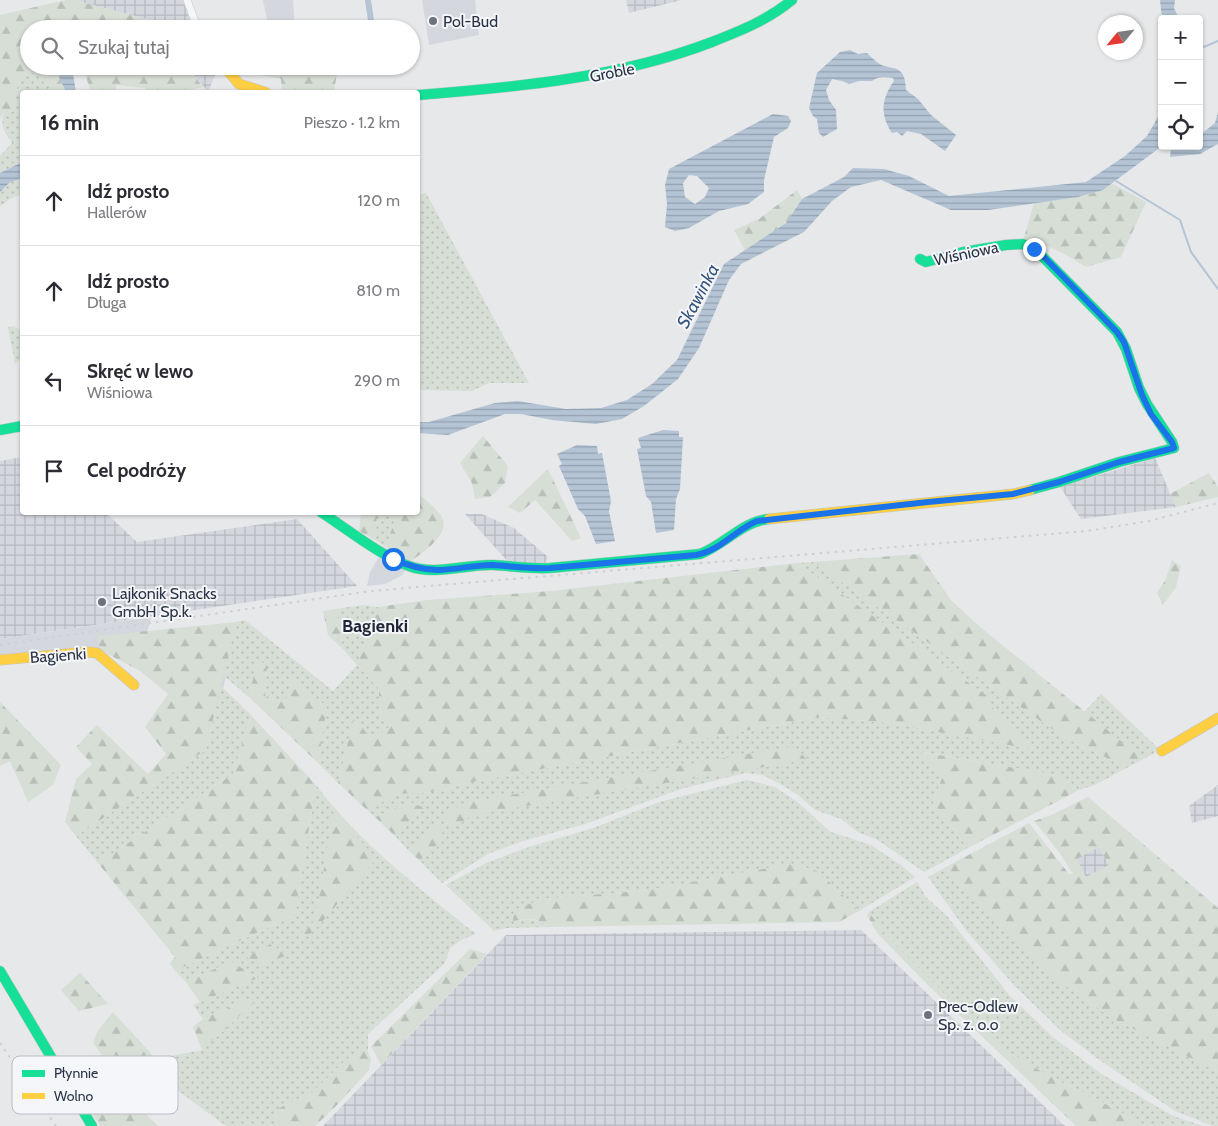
<!DOCTYPE html>
<html lang="pl">
<head>
<meta charset="utf-8">
<style>
  :root { --surface:#fff; --page:#f7f7f7; --text:#2b2b33; --muted:#7c7c81; --line:#e1e1e2 }
  body { margin:0; font-family:Cabin,sans-serif; background:var(--page); color:var(--text) }
  .controls { position:absolute; right:15px; top:15px; display:grid; overflow:hidden; border-radius:5px; box-shadow:0 1px 4px #0004 }
  .controls button { width:45px; height:45px; display:grid; place-items:center; padding:0; border:0; border-bottom:1px solid var(--line); background:var(--surface); color:var(--text); font:25px sans-serif }
  .compass { position:absolute; left:1098px; top:15px; width:45px; height:45px; border-radius:50%; background:var(--surface); box-shadow:0 1px 4px #0004; rotate:241deg }
  .stop { position:absolute; width:15px; height:15px; margin:-11px; border:4px solid #1a73e8; border-radius:50%; background:#fff }
  .stop.end { background:#1a73e8; border-color:#fff; box-shadow:0 1px 5px #0008 }
  .list { margin:0; padding:0; list-style:none }
  h2 { display:flex; justify-content:space-between; align-items:center; height:65px; margin:0; padding:0 20px; font-size:21px }
  h2 small { font-size:16px; font-weight:400; color:var(--muted) }
  .list li { display:grid; grid-template-columns:32px 1fr auto; gap:15px; align-items:center; box-sizing:border-box; height:90px; padding:0 20px; border-top:1px solid var(--line) }
  .list b { display:block; font-size:19px; white-space:nowrap }
  .list p { margin:0; font-size:16px; white-space:nowrap; color:var(--muted) }
  .list em { font-size:16px; font-style:normal; color:var(--muted) }
  .icon { flex:none; width:28px; height:28px; fill:none; stroke:currentColor; stroke-width:2; stroke-linecap:round; stroke-linejoin:round }
  .map { position:relative; flex:none; width:1218px; height:1126px; overflow:hidden }
  .search { position:absolute; background:var(--surface); box-shadow:0 1px 4px #0004; left:20px; top:20px; width:400px; height:55px; display:flex; align-items:center; gap:12px; box-sizing:border-box; padding:0 18px; border-radius:28px; color:var(--muted); font-size:19px }
  .panel { position:absolute; background:var(--surface); box-shadow:0 1px 4px #0004; left:20px; top:90px; width:400px; height:425px; border-radius:5px }
  .map>svg:first-child { display:block }
  .built { fill:#d4d7dd }
  .industrial { fill:url(#industrial-grid) }
  .grass { fill:url(#grass-dots); fill-rule:evenodd }
  .forest { fill:url(#forest-firs); fill-rule:evenodd }
  .water { fill:url(#water-rules); fill-rule:evenodd }
  .lines { fill:none; stroke-linecap:round; stroke-linejoin:round }
  .stream { stroke:#b4c4d5; stroke-width:2 }
  .canal { stroke:#b4c4d5; stroke-width:6 }
  .street-casing { stroke:#c4c6c8; stroke-width:8 }
  .fast-casing { stroke:#c4c6c8; stroke-width:11 }
  .slow-casing { stroke:#c4c6c8; stroke-width:11 }
  .street { stroke:#f5f6f7; stroke-width:7 }
  .fast { stroke:#16e098; stroke-width:10 }
  .slow { stroke:#ffcf43; stroke-width:10 }
  .rail { stroke:#cecfd2; stroke-width:2; stroke-dasharray:2.5 5; stroke-linecap:butt }
  .route { stroke:#1a73e8; stroke-width:6 }
  .poi-dot { fill:#6c737f; stroke:#f4f6f9; stroke-width:2 }
  .labels { text-anchor:middle; stroke-width:4; stroke-linejoin:round; paint-order:stroke }
  .poi-label { font-size:16px; fill:#2b3445; stroke:#f4f6f9; text-anchor:start }
  .street-label { font-size:16px; fill:#2b3445; stroke:#f4f6f9 }
  .water-label { font-size:18px; font-style:italic; fill:#34527a; stroke:#f4f6f9 }
  .neighbourhood-label { font-size:18px; font-weight:bold; fill:#1d2536; stroke:#f4f6f9 }
  .key { fill:#f4f6f9; stroke:#b8bcc3; stroke-width:1 }
  .key-label { font-size:14px; fill:#2b3445 }
</style>
</head>
<body>
<div class="map">
<svg width="1218" height="1126" viewBox="0 0 1218 1126">
  <defs>
    <pattern id="industrial-grid" width="8" height="8" patternUnits="userSpaceOnUse" patternTransform="scale(1.25)"><rect width="8" height="8" fill="#d4d7dd"/><path d="M0 4h8M4 0v8" fill="none" stroke="#b6b9bf"/></pattern>
    <pattern id="grass-dots" width="8" height="8" patternUnits="userSpaceOnUse" patternTransform="scale(1.25)"><rect width="8" height="8" fill="#d6ded6"/><path d="M2 2h.1M6 6h.1" fill="none" stroke="#b8bfb9" stroke-width="1.8" stroke-linecap="round"/></pattern>
    <pattern id="forest-firs" width="22" height="20" patternUnits="userSpaceOnUse" patternTransform="scale(1.25)"><rect width="22" height="20" fill="#d6ded6"/><path d="M5 1l3.5 6h-7zM16 11l3.5 6h-7z" fill="#b8bfb9"/></pattern>
    <pattern id="water-rules" width="6" height="5" patternUnits="userSpaceOnUse" patternTransform="scale(1.25)"><rect width="6" height="5" fill="#b4c4d5"/><path d="M0 2.5h6" fill="none" stroke="#93a0af"/></pattern>
  </defs>
  <rect width="100%" height="100%" fill="#e6e8ea"/>
  <!-- built -->
  <g class="built">
    <polygon points="263,0 293,0 295,29 269,29"/>
    <polygon points="422,0 475,0 479,35 429,45"/>
    <polygon points="380,555 406,570 401,576 385,584 367,586 370,572"/>
    <polygon points="151,617 147,634 190,646 228,667 218,711 181,683 94,647 0,657 0,639"/>
  </g>
  <!-- industrial -->
  <g class="industrial">
    <polygon points="74,0 183,0 191,24 188,29 176,29 165,24"/>
    <polygon points="626,0 682,0 629,13"/>
    <polygon points="187,66 217,66 218,68 208,92"/>
    <polygon points="22,457 22,512 106,513 137,542 297,519 357,586 0,639 0,461"/>
    <polygon points="1155,458 1176,507 1081,519 1060,487"/>
    <polygon points="465,514 482,514 514,528 548,557 545,564 510,564"/>
    <polygon points="1218,785 1218,816 1192,823 1189,806"/>
    <polygon points="1099,847 1109,865 1086,878 1076,859"/>
    <polygon points="861,930 1065,1126 323,1126 506,935"/>
  </g>
  <!-- grass -->
  <g class="grass">
    <path d="M44,70L50,86L49,92H22V162L0,173V156L12,143C4,131 0,126 4,112H15L14,93L24,75Z"/>
    <polygon points="22,178 22,194 12,198 0,206 0,192 9,183"/>
    <polygon points="426,193 529,383 489,383 472,391 418,390 418,195"/>
    <polygon points="14,326 22,332 22,359 15,364 8,327"/>
    <polygon points="378,513 397,513 386,547 373,539"/>
    <polygon points="813,562 1062,736 1123,766 1140,757 1084,712 1101,694 1160,750 1095,785 1079,790 1056,775 922,752 943,775 933,803 968,848 924,872 876,839 859,833 841,819 815,810 798,795 782,785 763,775 745,773 681,789 585,824 523,841 488,854 442,883 420,861 446,836 438,823 409,851 395,836 425,808 409,802 375,817 366,809 400,794 444,791 456,785 819,717 890,723 1035,749 986,701 989,697 797,563"/>
    <polygon points="363,605 378,607 357,665 379,689 379,712 391,726 372,740 354,718 338,783 318,763 326,706 292,681 286,702 265,698 267,665 256,660 250,698 223,675 236,622 245,620 333,691 357,665 343,649 336,609"/>
    <polygon points="221,686 251,715 233,774 98,863 76,836 206,750"/>
    <path d="M747,780L775,787L796,801L831,832L871,845L902,866L915,877L859,911L818,871L790,864L649,890L542,899L513,921C529,920 535,917 549,927L506,928L494,931L446,885L488,862L529,847L593,828L659,802Z"/>
    <path d="M316,785C358,841 421,890 476,934L463,939L450,948L445,963L368,1034V1052L360,1049L344,1062L312,1093L275,1110L276,1126H226L139,1062L202,1050L256,1001L254,997L203,1019L193,1005L258,978L232,962L185,981L175,971L295,915ZM334,809L321,923L301,934L315,921Z"/>
    <polygon points="944,868 1062,983 1112,1018 1218,1072 1218,1126 1213,1126 1175,1111 1098,1059 1060,1030 1014,985 968,933 928,877"/>
    <polygon points="917,882 926,897 947,916 1010,996 1053,1037 1100,1073 1173,1116 1203,1126 1146,1126 1100,1101 1047,1075 1000,1047 957,1007 883,932 869,912"/>
  </g>
  <!-- forest -->
  <g class="forest">
    <polygon points="66,0 74,0 165,24 176,29 29,29 29,66 187,66 203,87 181,92 146,92 145,88 116,85 116,92 91,92 84,71 68,67 59,77 66,92 49,92 50,86 44,70 24,75 14,93 15,112 4,112 0,119 0,15"/>
    <polygon points="245,66 338,66 334,92 282,92 281,79 255,74"/>
    <path d="M1113,184L1146,202L1121,257L1086,267C1065,254 1048,243 1023,241L1034,203C1061,199 1090,198 1113,184Z"/>
    <polygon points="797,190 802,199 786,223 745,250 734,230 759,219"/>
    <polygon points="483,436 508,466 505,483 490,497 475,499 472,483 460,463"/>
    <polygon points="548,469 581,538 572,541 535,500 520,513 508,507"/>
    <polygon points="1209,473 1218,487 1218,497 1176,507 1170,494"/>
    <path d="M418,493C424,499 440,511 443,519C449,536 421,554 410,562L386,547L397,513L418,512Z"/>
    <polygon points="361,513 378,513 373,539 359,531"/>
    <polygon points="919,554 951,600 980,627 1141,757 1123,766 1062,736 813,562"/>
    <polygon points="1172,560 1181,566 1176,587 1163,605 1157,593 1166,579"/>
    <polygon points="797,563 989,697 986,701 1036,750 890,723 819,717 456,785 444,791 400,794 366,809 338,783 354,717 372,740 390,726 379,712 379,689 357,665 378,607 428,600 551,591"/>
    <polygon points="336,609 343,649 328,635 323,611"/>
    <polygon points="236,622 206,750 76,836 65,822 76,779 92,764 76,747 97,725 148,774 166,754 145,727 168,694 140,671 100,650 98,636"/>
    <polygon points="256,659 267,665 265,698 286,702 292,681 327,706 318,763 250,698"/>
    <polygon points="0,702 61,765 53,785 28,802 10,761 0,766"/>
    <polygon points="251,715 316,785 295,915 175,971 170,963 175,957 98,863 233,774"/>
    <polygon points="795,746 807,760 472,815 450,831 446,816 463,803"/>
    <polygon points="921,752 1056,775 1079,790 968,848 933,803 943,775"/>
    <path d="M1088,797L1218,908V1072L1112,1018L1062,983L944,868L1029,823L1069,874H1073L1059,852L1034,821L1054,814ZM1099,847L1109,865L1086,877L1077,859Z"/>
    <polygon points="409,802 425,808 395,836 375,817"/>
    <polygon points="334,809 376,859 321,923 308,936 300,934 315,921"/>
    <polygon points="438,823 446,836 420,861 409,851"/>
    <path d="M790,864L818,871L859,911L839,922L549,927C536,917 529,919 513,921L514,910L542,899L649,890Z"/>
    <polygon points="869,912 883,932 957,1007 1000,1047 1047,1075 1100,1101 1146,1126 1076,1126 929,986 877,933 867,915"/>
    <polygon points="271,944 287,955 260,966 245,956"/>
    <polygon points="470,949 487,954 381,1065 371,1046"/>
    <polygon points="232,962 258,978 200,1002 185,981"/>
    <polygon points="80,973 108,1004 79,1011 61,990"/>
    <polygon points="254,997 256,1001 202,1050 193,1027 203,1019"/>
    <polygon points="113,1012 156,1059 101,1070 158,1126 100,1126 60,1058 102,1055 93,1043 97,1032"/>
    <polygon points="360,1048 368,1052 371,1060 369,1070 339,1103 315,1126 276,1126 275,1110 312,1093 344,1062"/>
  </g>
  <!-- water -->
  <g class="water">
    <polygon points="1160,0 1175,0 1174,8 1179,19 1162,19"/>
    <path d="M850,50L858,54L867,53C873,59 880,66 888,67C903,69 905,75 906,90L918,99L931,115L956,135L945,151L921,134L907,131L902,136L897,132L892,133C880,115 881,99 894,81L893,78C886,77 878,76 872,81H859L849,84L842,81L832,79L826,90L829,100L836,110L837,129L823,137L819,133L817,119L813,116L809,108L817,73L840,52Z"/>
    <polygon points="68,67 73,74 76,92 66,92 59,77 62,68"/>
    <polygon points="1162,110 1162,146 1103,190 1078,197 988,210 951,210 881,180 851,187 832,201 804,232 741,264 729,280 699,348 678,379 644,406 622,419 596,424 552,420 521,414 505,414 448,435 418,433 418,422 429,422 495,403 518,401 566,409 601,408 627,400 652,384 677,360 724,264 786,223 802,199 844,177 853,168 884,169 909,176 949,196 1086,182 1125,156 1147,136"/>
    <polygon points="1218,112 1218,144 1200,154 1170,157 1171,148 1175,146 1199,146 1199,136 1215,123"/>
    <path d="M773,114L788,116L791,121L788,128L774,137L764,180V192L748,204L719,211L689,228L675,231L665,227L667,203L665,185L669,169ZM689,175L697,176L709,188L705,197L695,204L685,197L683,183Z"/>
    <polygon points="22,162 22,178 9,183 0,192 0,173"/>
    <polygon points="663,430 679,431 679,437 683,437 680,489 676,499 674,530 656,533 651,502 646,496 637,449 641,448 638,438"/>
    <polygon points="577,445 597,446 598,454 602,453 611,501 609,511 615,541 596,544 585,516 578,509 559,466 562,464 557,454"/>
  </g>
  <g class="lines">
    <!-- stream -->
    <g class="stream">
      <polyline points="1199,49 1218,41"/>
      <polyline points="1116,181 1180,220 1191,252 1218,289"/>
    </g>
    <!-- canal -->
    <polyline class="canal" points="368,0 372,27"/>
    <!-- street casing -->
    <g class="street-casing">
      <polyline id="street" points="187,0 195,21 200,29"/>
    </g>
    <!-- fast casing -->
    <g class="fast-casing">
      <g id="fast">
        <path d="M418,95C518,87 618,78 712,42C740,31 768,20 792,0"/>
        <polyline points="920,259 926,262 963,252 1006,245 1023,244 1039,253 1117,332 1126,349 1139,388 1147,404 1172,442 1174,448 1119,462 1059,482 1030,490"/>
        <polyline points="0,430 22,426"/>
        <path d="M321,512C347,529 381,556 409,566C436,576 465,564 493,565C512,566 530,569 550,568L700,554C724,545 743,521 769,519"/>
        <polyline points="0,971 92,1126"/>
      </g>
    </g>
    <!-- slow casing -->
    <g class="slow-casing">
      <g id="slow">
        <polyline points="224,66 239,84 265,92"/>
        <polyline points="769,519 1013,494 1030,490"/>
        <polyline points="0,660 87,652 97,653 134,685"/>
        <polyline points="1162,751 1218,718"/>
      </g>
    </g>
    <!-- street -->
    <use href="#street" class="street"/>
    <!-- fast -->
    <use href="#fast" class="fast"/>
    <!-- slow -->
    <use href="#slow" class="slow"/>
    <!-- rail -->
    <g class="rail">
      <polyline points="0,645 364,592 416,587 1087,531 1149,521 1218,503"/>
      <polyline points="0,1043 56,1126"/>
    </g>
  </g>
  <g class="lines">
    <!-- route -->
    <path class="route" d="M393,559C409,566 424,571 441,570C458,569 475,565 492,565C511,566 530,569 550,568L696,555C720,551 735,530 757,521L928,502L1013,494L1059,482L1119,462L1174,448L1172,442L1151,414L1142,395L1124,342L1117,332L1045,258L1034,249"/>
  </g>
  <!-- markers -->
  <g class="poi-dot">
    <circle cx="433" cy="21" r="5"/>
    <circle cx="102" cy="602" r="5"/>
    <circle cx="928" cy="1015" r="5"/>
  </g>
  <g class="labels">
    <!-- poi labels -->
    <g class="poi-label">
      <text x="443" y="27">Pol-Bud</text>
      <text x="112" y="599">Lajkonik Snacks<tspan x="112" dy="18">GmbH Sp.k.</tspan></text>
      <text x="938" y="1012">Prec-Odlew<tspan x="938" dy="18">Sp. z. o.o</tspan></text>
    </g>
    <!-- street labels -->
    <g class="street-label">
      <text transform="translate(612 72) rotate(-11)" y="6">Groble</text>
      <text transform="translate(966 253) rotate(-12)" y="6">Wiśniowa</text>
      <text transform="translate(58 655) rotate(-4)" y="6">Bagienki</text>
    </g>
    <!-- water labels -->
    <g class="water-label">
      <text transform="translate(698 296) rotate(-62)" y="6">Skawinka</text>
    </g>
    <!-- neighbourhood labels -->
    <g class="neighbourhood-label">
      <text x="375" y="632">Bagienki</text>
    </g>
  </g>
  <!-- legend -->
  <rect x="12" y="1056" width="166" height="58" rx="8" class="key"/>
  <rect x="22" y="1070" width="23" height="7" fill="#16e098"/>
  <rect x="22" y="1093" width="23" height="6" fill="#ffcf43"/>
  <g class="key-label">
    <text x="54" y="1078">Płynnie</text>
    <text x="54" y="1101">Wolno</text>
  </g>
</svg>
<div class="controls">
<button>+</button>
<button>−</button>
<button><svg class="icon" aria-label="locate" viewBox="0 0 24 24"><circle cx="12" cy="12" r="6"/><path d="M12 2v4M12 18v4M2 12h4M18 12h4"/></svg></button>
</div>
<svg class="compass" viewBox="-18 -18 36 36"><path d="M0-13l5 13h-10z" fill="#e53935"/><path d="M0 13l5-13h-10z" fill="#7c7c81"/></svg>
<div class="stop" style="left:393px;top:559px"></div>
<div class="stop end" style="left:1034px;top:249px"></div>
<div class="search"><svg class="icon" aria-label="search" viewBox="0 0 24 24"><circle cx="10" cy="10" r="6"/><path d="M15 15l6 6"/></svg>Szukaj tutaj</div>
<section class="panel">
<h2>16 min<small>Pieszo · 1.2 km</small></h2>
<ul class="list">
<li><svg class="icon" aria-label="ahead" viewBox="0 0 24 24"><path d="M12 20V5M6 11l6-6 6 6"/></svg><div><b>Idź prosto</b><p>Hallerów</p></div><em>120 m</em></li>
<li><svg class="icon" aria-label="ahead" viewBox="0 0 24 24"><path d="M12 20V5M6 11l6-6 6 6"/></svg><div><b>Idź prosto</b><p>Długa</p></div><em>810 m</em></li>
<li><svg class="icon" aria-label="left" viewBox="0 0 24 24"><path d="M17 20v-9H6M10 6l-5 5 5 5"/></svg><div><b>Skręć w lewo</b><p>Wiśniowa</p></div><em>290 m</em></li>
<li><svg class="icon" aria-label="arrive" viewBox="0 0 24 24"><path d="M6 21V4h12l-3 4 3 4H6"/></svg><div><b>Cel podróży</b></div></li>
</ul>
</section>
</div>
</body>
</html>
